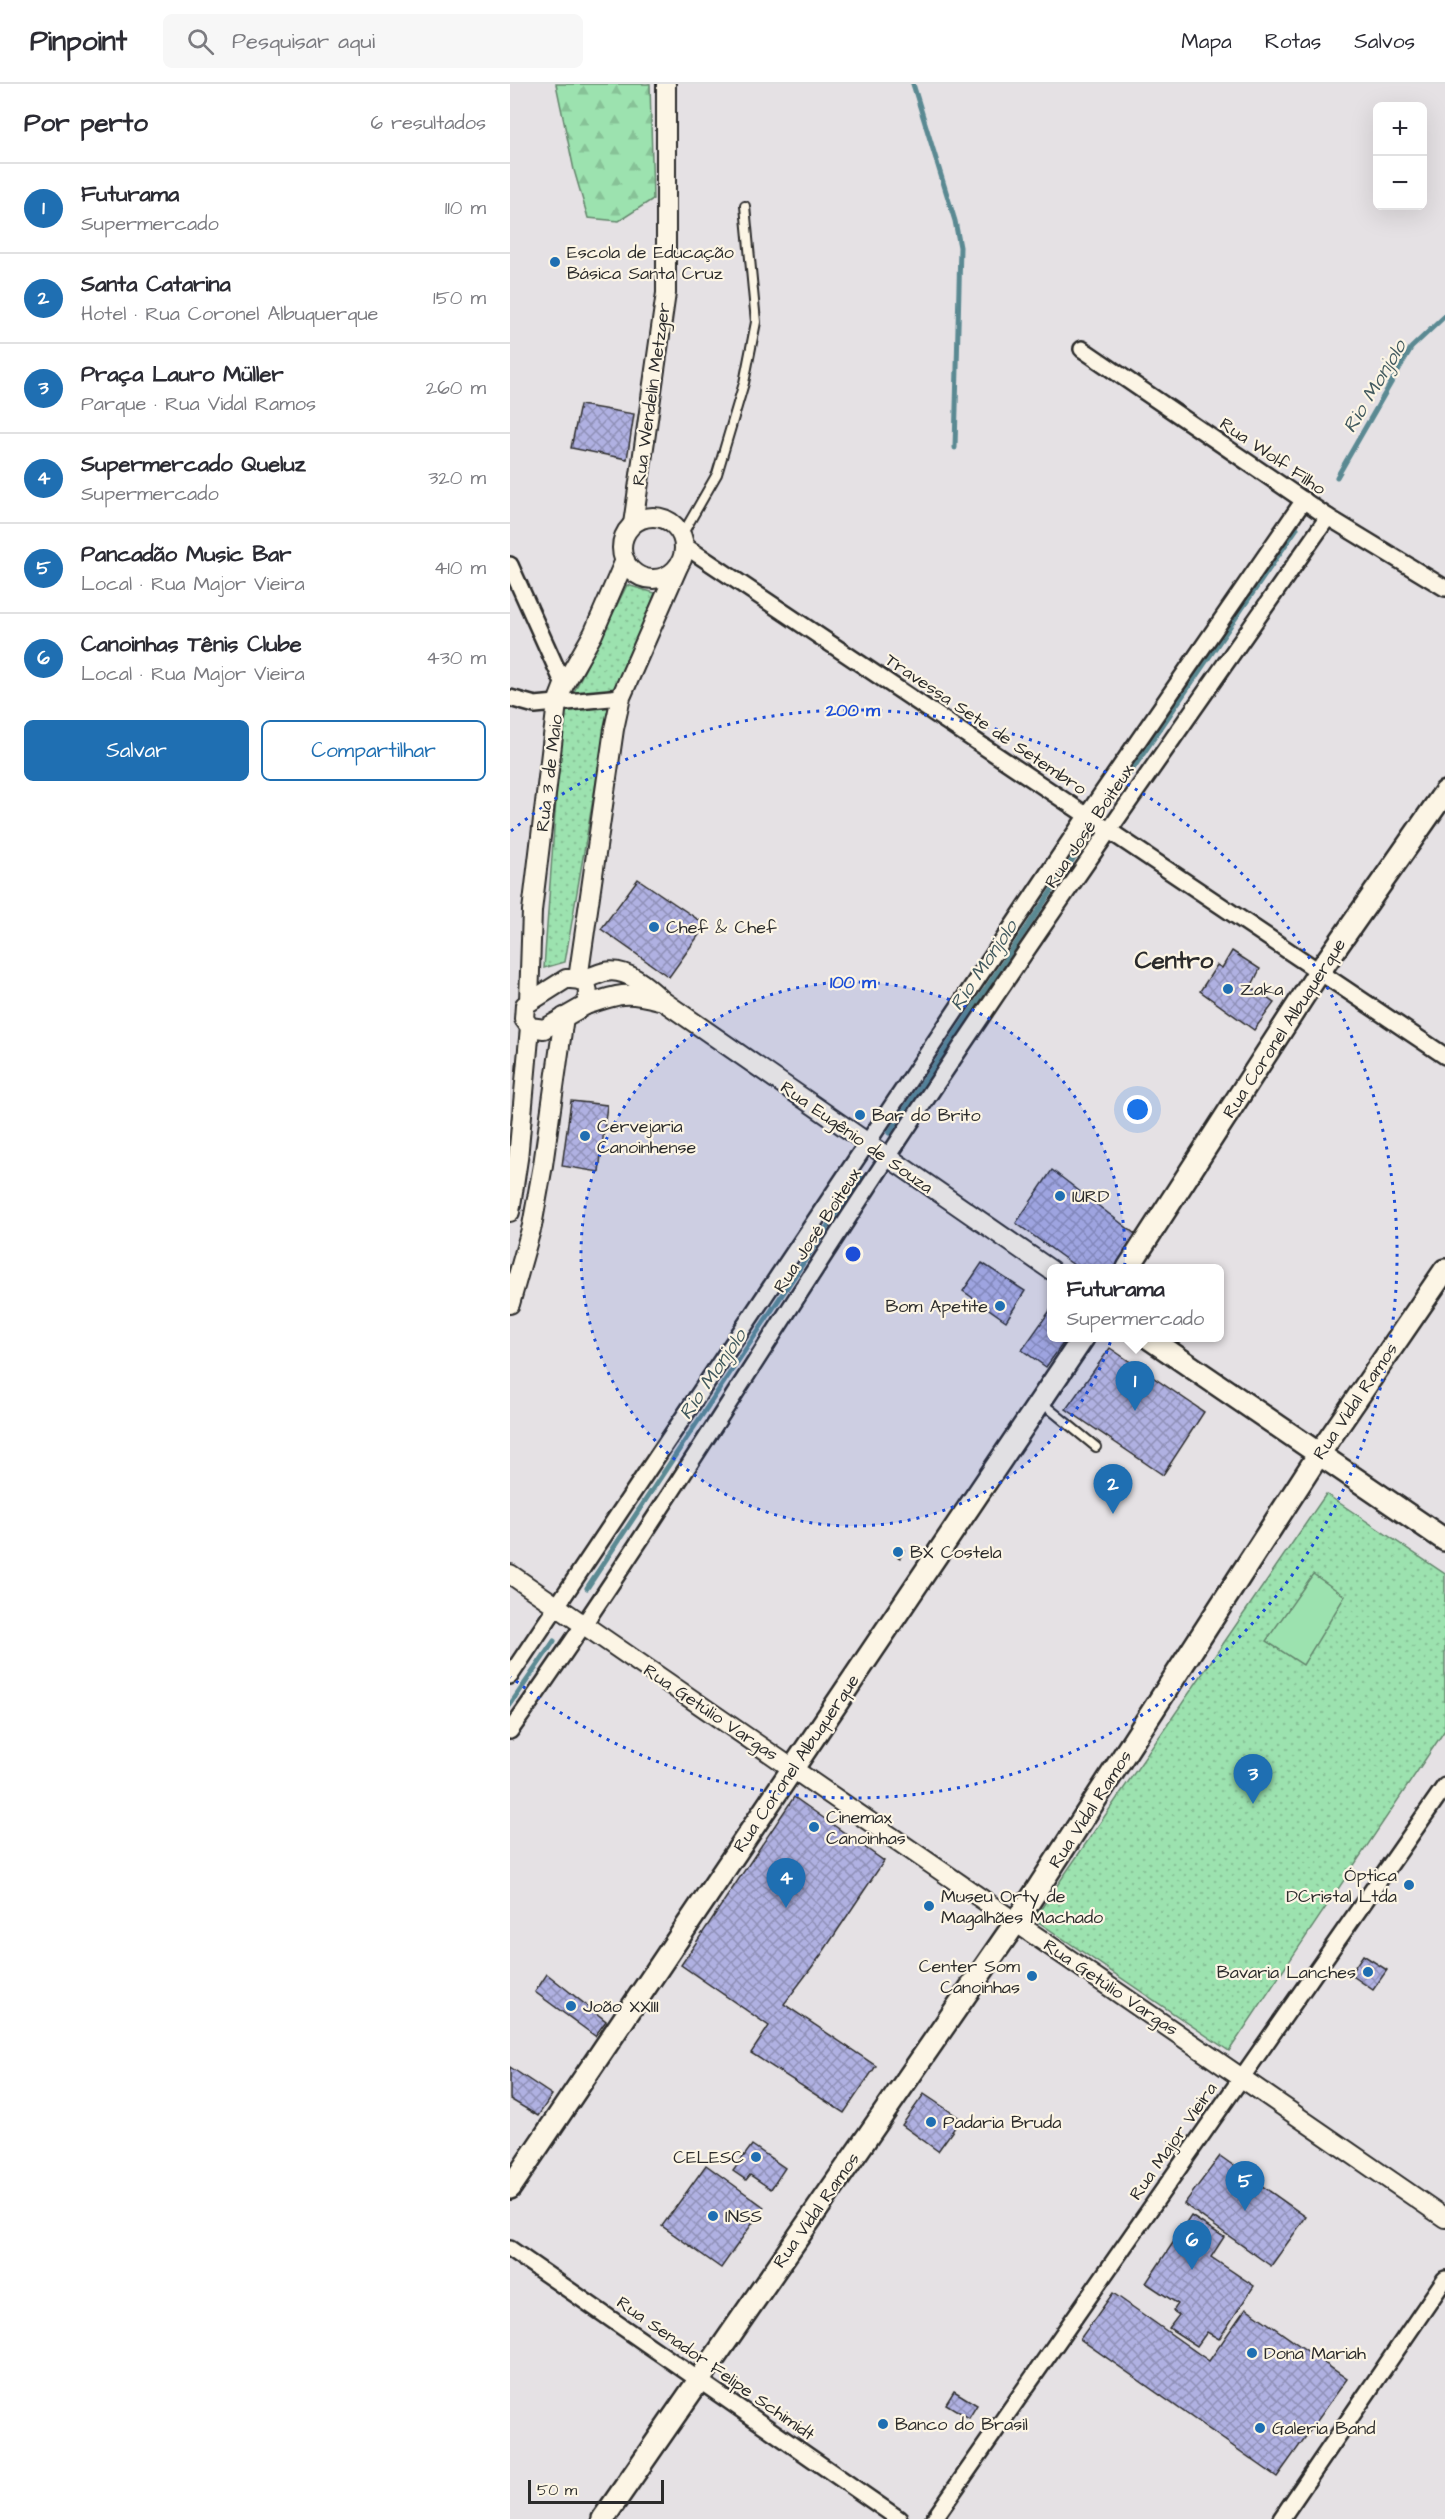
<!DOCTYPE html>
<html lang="pt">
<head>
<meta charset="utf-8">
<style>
  :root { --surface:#fff; --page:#f7f7f7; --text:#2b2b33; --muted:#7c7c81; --line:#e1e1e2; --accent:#1f6fb2 }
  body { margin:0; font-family:"Architects Daughter",sans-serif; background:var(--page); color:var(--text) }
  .controls { position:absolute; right:18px; top:18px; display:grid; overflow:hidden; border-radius:9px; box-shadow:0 6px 24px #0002 }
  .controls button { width:54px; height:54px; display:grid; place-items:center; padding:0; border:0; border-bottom:2px solid var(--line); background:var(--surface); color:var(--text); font:30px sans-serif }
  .scale { position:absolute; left:18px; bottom:15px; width:136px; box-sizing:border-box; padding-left:6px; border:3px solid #2b2b2b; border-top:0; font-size:16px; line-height:21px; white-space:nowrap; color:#2b2b2b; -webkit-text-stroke:4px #fcf5e5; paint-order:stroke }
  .you { position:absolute; left:628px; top:1026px; width:21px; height:21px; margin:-15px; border:4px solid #fff; border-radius:50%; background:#1a73e8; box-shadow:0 0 0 9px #1a73e833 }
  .badge { display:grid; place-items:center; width:39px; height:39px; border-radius:50%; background:var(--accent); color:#fff; font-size:20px; font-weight:700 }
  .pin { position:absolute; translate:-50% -50px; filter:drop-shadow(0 2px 3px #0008) }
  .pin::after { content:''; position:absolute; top:32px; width:21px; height:18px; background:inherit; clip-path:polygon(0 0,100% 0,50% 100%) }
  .popup { position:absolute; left:537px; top:1180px; width:177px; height:78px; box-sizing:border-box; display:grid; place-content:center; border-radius:9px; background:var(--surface); filter:drop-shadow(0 2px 4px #0005); font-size:20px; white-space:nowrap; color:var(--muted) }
  .popup b { font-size:22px; color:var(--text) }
  .popup::after { content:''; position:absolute; left:50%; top:100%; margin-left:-12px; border:12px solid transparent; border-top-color:var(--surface) }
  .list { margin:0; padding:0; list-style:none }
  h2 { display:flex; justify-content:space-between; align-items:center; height:78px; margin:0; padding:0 24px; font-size:26px }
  h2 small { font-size:20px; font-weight:400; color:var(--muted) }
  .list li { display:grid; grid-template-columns:39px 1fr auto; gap:18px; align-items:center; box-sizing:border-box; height:90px; padding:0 24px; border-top:2px solid var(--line) }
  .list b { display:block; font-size:22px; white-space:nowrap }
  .list p { margin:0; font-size:20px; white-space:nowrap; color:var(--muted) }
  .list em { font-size:20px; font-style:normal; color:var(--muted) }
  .actions { display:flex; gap:12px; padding:18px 24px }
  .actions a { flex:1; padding:14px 0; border:2px solid var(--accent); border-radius:9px; text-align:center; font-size:21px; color:var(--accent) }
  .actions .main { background:var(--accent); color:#fff }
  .icon { flex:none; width:33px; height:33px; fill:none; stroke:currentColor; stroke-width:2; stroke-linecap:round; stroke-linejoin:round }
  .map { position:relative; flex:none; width:935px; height:2435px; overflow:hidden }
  header { display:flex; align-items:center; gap:36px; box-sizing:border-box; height:84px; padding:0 30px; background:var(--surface); border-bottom:2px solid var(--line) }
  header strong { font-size:28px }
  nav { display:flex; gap:33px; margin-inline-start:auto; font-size:21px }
  .search { width:420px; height:54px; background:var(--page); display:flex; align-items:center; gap:15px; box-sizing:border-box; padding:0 21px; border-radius:9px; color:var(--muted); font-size:22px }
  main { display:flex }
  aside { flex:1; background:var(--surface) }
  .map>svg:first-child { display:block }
  .grass { fill:url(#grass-dots); stroke:#64866d; stroke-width:1.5 }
  .forest { fill:url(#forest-firs); stroke:#64866d; stroke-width:1.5 }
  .garden { fill:#9ce2af; stroke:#64866d; stroke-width:1.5 }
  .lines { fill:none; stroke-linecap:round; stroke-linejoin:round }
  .stream { stroke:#5a8992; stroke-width:5 }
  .building { fill:url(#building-cross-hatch); stroke:#2b2b2b; stroke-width:1.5 }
  .service-casing { stroke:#2b2b2b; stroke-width:12 }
  .minor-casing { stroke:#2b2b2b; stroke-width:20 }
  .tertiary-casing { stroke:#2b2b2b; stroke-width:22 }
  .secondary-casing { stroke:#2b2b2b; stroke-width:26 }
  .service { stroke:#fcf5e5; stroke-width:8 }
  .minor { stroke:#fcf5e5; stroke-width:15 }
  .tertiary { stroke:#fcf5e5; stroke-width:18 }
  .secondary { stroke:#fcf5e5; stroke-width:21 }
  .ring { fill:none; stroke:#1d4ed8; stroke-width:3; stroke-dasharray:3 6 }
  .poi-dot { fill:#1f6fb2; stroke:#fcf5e5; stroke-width:2 }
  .labels { text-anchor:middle; stroke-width:4.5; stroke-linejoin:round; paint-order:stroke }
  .poi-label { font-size:18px; fill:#2b2b2b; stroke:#fcf5e5; text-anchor:start }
  .street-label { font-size:18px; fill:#2b2b2b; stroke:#fcf5e5 }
  .water-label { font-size:20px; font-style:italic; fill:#425a5f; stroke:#fcf5e5 }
  .district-label { font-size:24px; font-weight:bold; fill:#2b2b2b; stroke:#fcf5e5 }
  .centre { fill:#1d4ed8; stroke:#fcf5e5; stroke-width:3 }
  .ring-label { font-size:18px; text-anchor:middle; font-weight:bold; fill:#1d4ed8; stroke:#fcf5e5; stroke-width:4.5; stroke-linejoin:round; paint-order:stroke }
</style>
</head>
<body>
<header>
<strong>Pinpoint</strong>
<div class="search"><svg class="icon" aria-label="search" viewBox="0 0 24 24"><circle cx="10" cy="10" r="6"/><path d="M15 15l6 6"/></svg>Pesquisar aqui</div>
<nav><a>Mapa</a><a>Rotas</a><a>Salvos</a></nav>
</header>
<main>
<aside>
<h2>Por perto<small>6 resultados</small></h2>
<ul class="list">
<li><span class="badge">1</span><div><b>Futurama</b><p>Supermercado</p></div><em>110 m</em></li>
<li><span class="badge">2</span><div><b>Santa Catarina</b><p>Hotel · Rua Coronel Albuquerque</p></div><em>150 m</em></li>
<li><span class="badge">3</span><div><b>Praça Lauro Müller</b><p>Parque · Rua Vidal Ramos</p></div><em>260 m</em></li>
<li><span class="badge">4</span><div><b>Supermercado Queluz</b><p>Supermercado</p></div><em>320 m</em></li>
<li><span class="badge">5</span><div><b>Pancadão Music Bar</b><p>Local · Rua Major Vieira</p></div><em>410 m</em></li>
<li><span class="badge">6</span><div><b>Canoinhas Tênis Clube</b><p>Local · Rua Major Vieira</p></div><em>430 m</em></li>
</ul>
<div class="actions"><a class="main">Salvar</a><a>Compartilhar</a></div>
</aside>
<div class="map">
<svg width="935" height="2435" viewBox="0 0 935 2435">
  <defs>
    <pattern id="grass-dots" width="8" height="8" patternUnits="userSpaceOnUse" patternTransform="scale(1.5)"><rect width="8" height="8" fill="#9ce2af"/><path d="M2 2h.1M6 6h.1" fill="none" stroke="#87c297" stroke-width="1.8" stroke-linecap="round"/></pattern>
    <pattern id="forest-firs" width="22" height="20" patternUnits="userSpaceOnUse" patternTransform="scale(1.5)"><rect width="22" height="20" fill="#9ce2af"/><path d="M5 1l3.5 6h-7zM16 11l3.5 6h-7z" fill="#87c297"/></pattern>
    <pattern id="building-cross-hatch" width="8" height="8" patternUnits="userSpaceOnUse" patternTransform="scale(1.5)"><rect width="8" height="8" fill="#b0b1e2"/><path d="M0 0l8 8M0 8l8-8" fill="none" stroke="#8f90b7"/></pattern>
  </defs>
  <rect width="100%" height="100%" fill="#e5e1e4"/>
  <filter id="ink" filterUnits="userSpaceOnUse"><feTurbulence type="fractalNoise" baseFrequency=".0167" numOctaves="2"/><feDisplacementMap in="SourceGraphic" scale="12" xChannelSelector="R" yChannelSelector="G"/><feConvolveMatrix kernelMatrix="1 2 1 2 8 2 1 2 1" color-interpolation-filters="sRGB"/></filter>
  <g filter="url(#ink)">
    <!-- grass -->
    <g class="grass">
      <polygon points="117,501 145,509 93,657 55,878 34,884 52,632"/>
      <polygon points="816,1410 935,1490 935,1646 719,1967 524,1835"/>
    </g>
    <!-- forest -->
    <polygon class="forest" points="46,0 140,0 143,115 109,137 78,134 64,86"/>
    <!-- garden -->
    <polygon class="garden" points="803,1490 835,1512 793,1581 756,1557"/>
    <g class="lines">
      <!-- stream -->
      <g class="stream">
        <polyline points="403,0 445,137 450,163 445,364"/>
        <polyline points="827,393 901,264 935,232"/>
        <polyline points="601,717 787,444"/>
        <polyline points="379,1049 573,760"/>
        <polyline points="77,1504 351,1092"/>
        <polyline points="0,1621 44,1557"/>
      </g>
    </g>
    <!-- building -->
    <g class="building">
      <polygon points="70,321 124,330 117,375 61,364"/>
      <polygon points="128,795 196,841 159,893 91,845"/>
      <polygon points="722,867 750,885 741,903 764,919 744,946 690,907 707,881 712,884"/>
      <polygon points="61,1017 97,1021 89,1088 52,1082"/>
      <polygon points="542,1086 625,1150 606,1184 568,1184 506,1139"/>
      <polygon points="472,1179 515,1207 496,1237 453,1207"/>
      <polygon points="541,1225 541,1254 557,1254 536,1283 512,1266"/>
      <polygon points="600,1264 694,1328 653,1391 556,1325"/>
      <polygon points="387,1462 394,1466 390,1474 383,1470"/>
      <polygon points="284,1713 374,1777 311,1871 274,1920 366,1982 334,2029 241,1969 259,1942 171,1881"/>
      <polygon points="853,1871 877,1886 863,1906 840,1890"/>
      <polygon points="37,1890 96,1937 85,1952 25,1908"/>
      <polygon points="0,1983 42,2011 28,2032 0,2015"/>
      <polygon points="414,2010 451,2035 428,2067 392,2041"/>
      <polygon points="242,2061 275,2084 261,2105 240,2091 236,2096 223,2087"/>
      <polygon points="710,2072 796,2133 761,2182 674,2120"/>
      <polygon points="196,2081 254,2123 211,2184 152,2142"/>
      <polygon points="681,2132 714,2153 701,2173 744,2202 709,2255 697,2248 687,2262 659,2244 669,2231 663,2227 668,2220 636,2199"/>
      <polygon points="603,2209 699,2277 736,2224 837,2295 767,2393 570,2255"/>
      <polygon points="444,2307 467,2321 459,2334 436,2320"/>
    </g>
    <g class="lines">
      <!-- service casing -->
      <g class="service-casing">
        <g id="service">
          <polyline points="172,451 207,390 234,299 246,238 235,122"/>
          <polyline points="531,1318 586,1363"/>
        </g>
      </g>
      <!-- minor casing -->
      <g class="minor-casing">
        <g id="minor">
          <polyline points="572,265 818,433 935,504"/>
          <polyline points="175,462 935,972"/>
          <polyline points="0,481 54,601"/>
          <polyline points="0,614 25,621 111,613"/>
          <polyline points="0,1592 577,731 794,416"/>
          <path d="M0,1647C132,1461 251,1266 376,1076C519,858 669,646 818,433"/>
          <polyline points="0,2165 389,2435"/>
          <polyline points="424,2435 935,1702"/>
          <polyline points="771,2435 935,2195"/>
        </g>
      </g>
      <!-- tertiary casing -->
      <g class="tertiary-casing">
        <g id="tertiary">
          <circle cx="143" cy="464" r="31"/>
          <polyline points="123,440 156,209 156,0"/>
          <path d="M56,895C76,894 81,901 76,921L34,945L20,943L14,935L15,921Z"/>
          <polyline points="68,895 104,645 111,613 168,483"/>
          <path d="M72,896C79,894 87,890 95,888C117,883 139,904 153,917L541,1186"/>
          <polyline points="19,917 22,827 47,619 54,601 83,550 115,476"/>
          <path d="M76,921C108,910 116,907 149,916"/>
          <polyline points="0,1128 8,1075 20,943"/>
          <polyline points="0,1220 22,1142 33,1081 54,933"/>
          <polyline points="0,1490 935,2134"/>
        </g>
      </g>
      <!-- secondary casing -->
      <g class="secondary-casing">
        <g id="secondary">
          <polyline points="618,1184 809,888 935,708"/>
          <polyline points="639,1254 935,1456"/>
          <polyline points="0,2104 573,1254"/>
          <polyline points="93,2435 506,1838 809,1370 935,1186"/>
        </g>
      </g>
      <!-- service -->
      <use href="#service" class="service"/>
      <!-- minor -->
      <use href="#minor" class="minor"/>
      <!-- tertiary -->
      <use href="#tertiary" class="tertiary"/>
      <!-- secondary -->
      <use href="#secondary" class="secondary"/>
    </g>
  </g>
  <!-- distance rings -->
  <circle cx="343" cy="1170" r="272" fill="#1d4ed8" fill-opacity=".12"/>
  <g class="ring">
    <circle cx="343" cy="1170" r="272"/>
    <path d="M1 747A544 544 0 1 1 1 1593"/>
  </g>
  <!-- markers -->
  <g class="poi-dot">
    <circle cx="45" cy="178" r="6"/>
    <circle cx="144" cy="843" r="6"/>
    <circle cx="718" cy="905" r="6"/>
    <circle cx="350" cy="1031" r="6"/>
    <circle cx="75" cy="1052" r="6"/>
    <circle cx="550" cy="1112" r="6"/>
    <circle cx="490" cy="1222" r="6"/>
    <circle cx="388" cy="1468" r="6"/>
    <circle cx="304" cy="1743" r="6"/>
    <circle cx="899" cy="1801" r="6"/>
    <circle cx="419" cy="1822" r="6"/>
    <circle cx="858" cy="1888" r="6"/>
    <circle cx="522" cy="1892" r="6"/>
    <circle cx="61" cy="1922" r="6"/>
    <circle cx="421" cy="2038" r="6"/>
    <circle cx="246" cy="2073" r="6"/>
    <circle cx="203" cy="2132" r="6"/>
    <circle cx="742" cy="2269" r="6"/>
    <circle cx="373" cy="2340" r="6"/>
    <circle cx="750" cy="2344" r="6"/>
  </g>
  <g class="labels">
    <!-- poi labels -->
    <g class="poi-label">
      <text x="57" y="174">Escola de Educação<tspan x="57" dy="21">Básica Santa Cruz</tspan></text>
      <text x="156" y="849">Chef &amp; Chef</text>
      <text x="730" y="911">Zaka</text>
      <text x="362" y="1037">Bar do Brito</text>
      <text x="87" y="1048">Cervejaria<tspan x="87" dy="21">Canoinhense</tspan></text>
      <text x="562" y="1118">IURD</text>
      <text x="478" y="1228" text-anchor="end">Bom Apetite</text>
      <text x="400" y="1474">BX Costela</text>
      <text x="316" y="1739">Cinemax<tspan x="316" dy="21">Canoinhas</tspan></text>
      <text x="887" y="1797" text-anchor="end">Óptica<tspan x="887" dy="21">DCristal Ltda</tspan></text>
      <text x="431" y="1818">Museu Orty de<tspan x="431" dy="21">Magalhães Machado</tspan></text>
      <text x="510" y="1888" text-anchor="end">Center Som<tspan x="510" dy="21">Canoinhas</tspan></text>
      <text x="846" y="1894" text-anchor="end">Bavaria Lanches</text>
      <text x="73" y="1928">João XXIII</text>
      <text x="433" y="2044">Padaria Bruda</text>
      <text x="234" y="2079" text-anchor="end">CELESC</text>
      <text x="215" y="2138">INSS</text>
      <text x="754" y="2275">Dona Mariah</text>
      <text x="385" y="2346">Banco do Brasil</text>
      <text x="762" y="2350">Galeria Band</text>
    </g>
    <!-- street labels -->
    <g class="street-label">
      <text transform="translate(141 310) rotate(-82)" y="6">Rua Wendelin Metzger</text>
      <text transform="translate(763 372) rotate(34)" y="6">Rua Wolf Filho</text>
      <text transform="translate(476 640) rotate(34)" y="6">Travessa Sete de Setembro</text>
      <text transform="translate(39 689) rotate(-83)" y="6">Rua 3 de Maio</text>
      <text transform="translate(579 742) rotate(-56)" y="6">Rua José Boiteux</text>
      <text transform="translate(774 944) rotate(-57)" y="6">Rua Coronel Albuquerque</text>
      <text transform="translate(347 1053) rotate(35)" y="6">Rua Eugênio de Souza</text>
      <text transform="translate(307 1146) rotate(-57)" y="6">Rua José Boiteux</text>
      <text transform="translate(845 1317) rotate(-56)" y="6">Rua Vidal Ramos</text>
      <text transform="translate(201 1628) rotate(34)" y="6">Rua Getúlio Vargas</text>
      <text transform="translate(286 1679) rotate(-56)" y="6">Rua Coronel Albuquerque</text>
      <text transform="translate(580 1725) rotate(-57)" y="6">Rua Vidal Ramos</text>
      <text transform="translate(601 1903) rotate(34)" y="6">Rua Getúlio Vargas</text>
      <text transform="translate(663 2057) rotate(-55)" y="6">Rua Major Vieira</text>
      <text transform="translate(306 2126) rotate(-55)" y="6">Rua Vidal Ramos</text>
      <text transform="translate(206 2284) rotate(35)" y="6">Rua Senador Felipe Schimidt</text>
    </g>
    <!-- water labels -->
    <g class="water-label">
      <text transform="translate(864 302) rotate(-59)" y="7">Rio Monjolo</text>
      <text transform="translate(473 881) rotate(-56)" y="7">Rio Monjolo</text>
      <text transform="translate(202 1290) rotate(-56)" y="7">Rio Monjolo</text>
    </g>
    <!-- district labels -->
    <g class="district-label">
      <text x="664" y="884">Centro</text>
    </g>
  </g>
  <circle cx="343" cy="1170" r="9" class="centre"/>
  <g class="ring-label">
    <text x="343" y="632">200 m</text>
    <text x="343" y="904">100 m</text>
  </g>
</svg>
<div class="controls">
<button>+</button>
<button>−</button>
</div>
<div class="scale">50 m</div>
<div class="you"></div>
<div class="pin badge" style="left:625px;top:1327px">1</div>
<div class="popup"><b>Futurama</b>Supermercado</div>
<div class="pin badge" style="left:603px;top:1430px">2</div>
<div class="pin badge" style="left:743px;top:1720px">3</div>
<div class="pin badge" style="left:276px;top:1824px">4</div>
<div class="pin badge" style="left:735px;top:2127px">5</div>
<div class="pin badge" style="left:682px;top:2186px">6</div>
</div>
</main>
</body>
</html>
